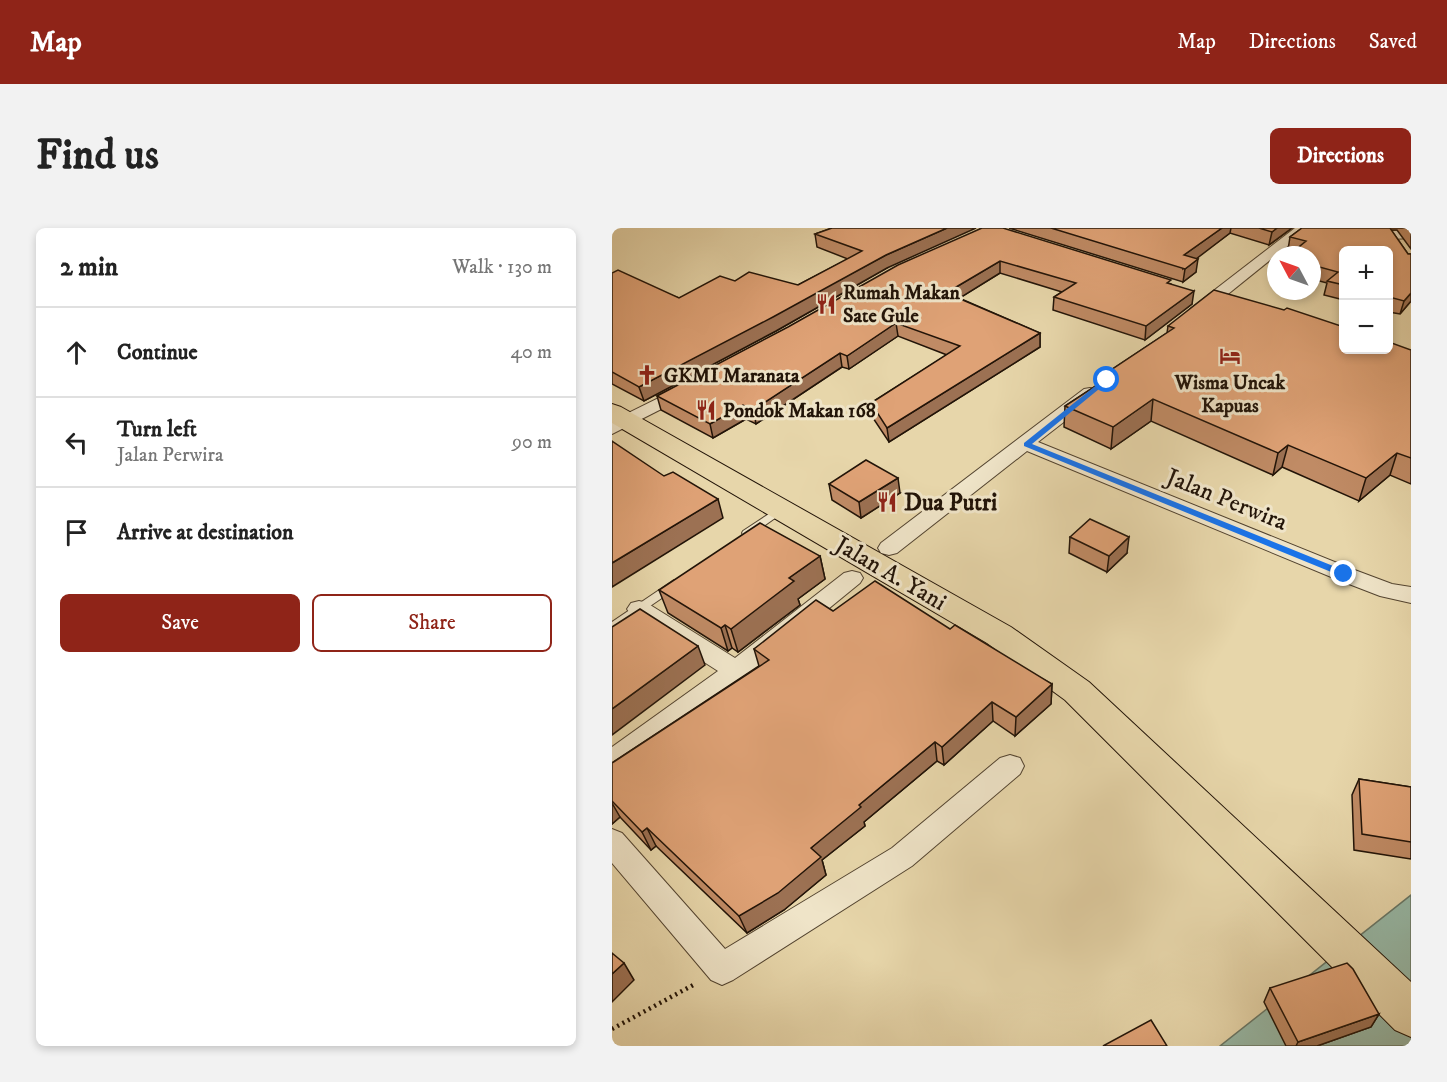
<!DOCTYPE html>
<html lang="en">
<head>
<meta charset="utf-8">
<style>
  :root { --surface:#fff; --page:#f2f2f2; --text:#222; --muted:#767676; --line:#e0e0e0; --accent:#8f2418 }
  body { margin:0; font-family:"IM FELL DW Pica",serif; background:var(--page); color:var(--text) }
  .controls { position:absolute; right:18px; top:18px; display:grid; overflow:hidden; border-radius:9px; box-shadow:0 3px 9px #0003 }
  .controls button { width:54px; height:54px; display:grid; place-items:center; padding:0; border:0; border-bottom:2px solid var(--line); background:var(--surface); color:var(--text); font:30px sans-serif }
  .compass { position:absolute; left:655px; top:18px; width:54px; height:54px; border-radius:50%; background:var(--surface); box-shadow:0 3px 9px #0003; rotate:311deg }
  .stop { position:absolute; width:18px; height:18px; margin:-14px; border:4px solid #1a73e8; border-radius:50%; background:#fff }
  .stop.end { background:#1a73e8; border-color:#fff; box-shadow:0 2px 6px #0008 }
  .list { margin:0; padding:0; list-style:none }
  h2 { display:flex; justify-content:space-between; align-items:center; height:78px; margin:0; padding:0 24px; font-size:26px }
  h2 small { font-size:20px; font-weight:400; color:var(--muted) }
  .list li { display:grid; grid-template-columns:39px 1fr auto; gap:18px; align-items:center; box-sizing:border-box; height:90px; padding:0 24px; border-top:2px solid var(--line) }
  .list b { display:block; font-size:22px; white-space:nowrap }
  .list p { margin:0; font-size:20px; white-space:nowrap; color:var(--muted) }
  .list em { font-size:20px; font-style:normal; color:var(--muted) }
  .actions { display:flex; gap:12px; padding:18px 24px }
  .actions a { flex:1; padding:14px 0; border:2px solid var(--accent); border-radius:9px; text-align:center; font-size:21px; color:var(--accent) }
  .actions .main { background:var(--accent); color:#fff }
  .icon { flex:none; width:33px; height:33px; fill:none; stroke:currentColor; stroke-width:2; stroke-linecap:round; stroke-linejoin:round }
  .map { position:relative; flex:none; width:799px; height:818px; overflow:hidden; border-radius:9px }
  header { display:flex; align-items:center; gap:36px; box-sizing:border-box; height:84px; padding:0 30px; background:var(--accent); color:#fff }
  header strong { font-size:28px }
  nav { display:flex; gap:33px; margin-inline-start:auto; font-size:21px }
  .intro { display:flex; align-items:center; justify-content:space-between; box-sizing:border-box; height:144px; padding:0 36px }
  h1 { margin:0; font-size:42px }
  .button { padding:15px 27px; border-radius:9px; background:var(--accent); color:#fff; font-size:21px; font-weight:700 }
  main { display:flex; gap:36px; padding:0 36px }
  aside { flex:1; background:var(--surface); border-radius:9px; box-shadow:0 3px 9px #0003 }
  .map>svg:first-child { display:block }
  .water { fill:#97b9a7; stroke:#687767; stroke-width:1.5 }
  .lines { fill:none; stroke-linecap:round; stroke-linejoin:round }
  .service-casing { stroke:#534430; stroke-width:2 }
  .minor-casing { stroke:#534430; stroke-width:2 }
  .trunk-casing { stroke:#221408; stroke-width:2 }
  .path { stroke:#221408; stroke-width:4.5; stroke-dasharray:2 4; stroke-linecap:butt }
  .service { fill:#efe4c8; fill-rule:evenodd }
  .minor { fill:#efe4c8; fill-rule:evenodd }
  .trunk { fill:#e7d6aa; fill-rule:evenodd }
  .wall { fill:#c08b65; stroke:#221408; stroke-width:1.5 }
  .shaded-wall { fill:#9c7153; stroke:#221408; stroke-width:1.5 }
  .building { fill:#dfa276; stroke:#221408; stroke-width:1.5 }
  .route { fill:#1a73e8 }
  .labels { text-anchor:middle; stroke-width:6; stroke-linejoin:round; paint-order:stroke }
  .far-poi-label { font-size:20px; font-weight:bold; fill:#221408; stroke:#efe4c8; text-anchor:start }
  .street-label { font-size:24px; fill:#221408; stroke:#efe4c8 }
  .poi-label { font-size:24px; font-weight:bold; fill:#221408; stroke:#efe4c8; text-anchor:start }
</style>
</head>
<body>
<header>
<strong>Map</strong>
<nav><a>Map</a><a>Directions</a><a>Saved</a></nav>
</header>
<div class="intro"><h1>Find us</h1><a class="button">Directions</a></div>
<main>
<aside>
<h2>2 min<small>Walk · 130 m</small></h2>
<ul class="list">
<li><svg class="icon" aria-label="ahead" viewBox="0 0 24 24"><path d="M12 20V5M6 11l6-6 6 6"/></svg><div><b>Continue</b></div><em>40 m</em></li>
<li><svg class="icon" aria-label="left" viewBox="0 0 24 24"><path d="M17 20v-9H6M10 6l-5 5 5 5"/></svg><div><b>Turn left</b><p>Jalan Perwira</p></div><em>90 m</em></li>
<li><svg class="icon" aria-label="arrive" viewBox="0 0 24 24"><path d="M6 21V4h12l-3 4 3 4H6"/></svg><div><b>Arrive at destination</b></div></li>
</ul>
<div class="actions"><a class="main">Save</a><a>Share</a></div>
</aside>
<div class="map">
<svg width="799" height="818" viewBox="0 0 799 818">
  <rect width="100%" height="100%" fill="#e7d6aa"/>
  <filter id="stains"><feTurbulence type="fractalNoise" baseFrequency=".00333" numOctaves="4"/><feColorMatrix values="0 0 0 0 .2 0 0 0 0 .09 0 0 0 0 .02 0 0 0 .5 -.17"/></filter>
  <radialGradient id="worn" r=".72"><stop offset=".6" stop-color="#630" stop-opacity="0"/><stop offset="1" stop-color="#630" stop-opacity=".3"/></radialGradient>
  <!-- water -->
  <polygon class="water" points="799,667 799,818 608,818"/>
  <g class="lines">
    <!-- service casing -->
    <g class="service-casing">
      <g id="service">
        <polygon points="169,278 174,281 173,283 139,307 131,307 130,305 131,303"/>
        <polygon points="62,352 66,353 68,356 66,359 0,404 0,394"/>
      </g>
    </g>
    <!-- minor casing -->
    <g class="minor-casing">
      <g id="minor">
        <polygon points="683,0 698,0 590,87 578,87 576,84 578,81"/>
        <polygon points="799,2 799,10 780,11 773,7 780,3"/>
        <polygon points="75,156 81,157 84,161 81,165 0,206 0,193"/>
        <polygon points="478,160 484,161 487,165 484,169 426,214 740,341 780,356 799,359 799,375 768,368 724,351 415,223 285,325 277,327 269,325 266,320 269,315 472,161"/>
        <polygon points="240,343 248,345 251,350 248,355 133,449 10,542 0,545 0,519 106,443 19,387 15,381 19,375 27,373 35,375 123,430 232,345"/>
        <polygon points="398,527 408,530 412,538 408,546 300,638 121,752 110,757 99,752 0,635 0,601 10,605 113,721 280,620 388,530"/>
      </g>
    </g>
    <!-- trunk casing -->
    <g class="trunk-casing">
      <polygon id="trunk" points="0,176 9,179 399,399 477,454 799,754 799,809 783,802 453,472 375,415 0,195"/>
    </g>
    <!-- path -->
    <polyline class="path" points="0,801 83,756"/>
    <!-- service -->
    <use href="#service" class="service"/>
    <!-- minor -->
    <use href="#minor" class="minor"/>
    <!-- trunk -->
    <use href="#trunk" class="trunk"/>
  </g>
  <!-- wall -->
  <g class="wall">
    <polygon points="220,0 275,40 164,103 32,173 0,156 0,45 67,70 123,53 186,57 236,31 205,19 203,6"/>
    <polygon points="370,0 559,56 580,76 533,112 441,82 442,69 450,64 388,45 347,70 428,105 428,119 277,214 261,190 259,175 335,127 286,108 237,141 230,139 144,196 134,191 101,210 49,182 45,168"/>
    <polygon points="397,0 680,0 657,17 618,5 584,30 584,44 571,54"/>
    <polygon points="690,0 799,0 799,21 785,2 779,2 796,26 799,26 799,73 788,86 777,84 777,22 732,22 732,72 712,67 715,55 700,51 700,27 676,22 678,9"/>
    <polygon points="556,98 799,122 799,256 778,247 747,273 670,239 661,247 539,193 499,221 452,199 453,178 496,150 496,144 555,105"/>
    <polygon points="217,256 288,265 249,290 220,272"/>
    <polygon points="458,309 515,325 495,344 457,325"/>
    <polygon points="208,328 213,351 186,371 188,377 126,424 120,420 116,423 56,385 47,362"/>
    <polygon points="221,383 338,401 440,456 439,476 403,508 381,493 332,537 325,533 252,594 253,598 210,632 214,647 172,682 135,705 44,618 39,622 8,589 0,596 0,535 147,438 142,421"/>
    <polygon points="747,551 799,559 799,631 742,622 740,567"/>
    <polygon points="658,760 767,786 759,799 705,818 674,818 652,774"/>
  </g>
  <!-- shaded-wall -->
  <g class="shaded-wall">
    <polygon points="335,0 364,0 275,40 164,103 32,173 27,159 274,27"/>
    <polygon points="610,0 619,0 618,5 571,41 572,27"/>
    <polygon points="665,0 680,0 657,17 660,4"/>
    <polygon points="586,31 584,44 571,54 573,41"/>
    <polygon points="388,33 388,45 335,78 334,65"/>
    <polygon points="582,63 580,76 533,112 534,98"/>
    <polygon points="799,65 799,73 788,86 792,73"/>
    <polygon points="284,95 286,108 237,141 235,128"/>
    <polygon points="428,105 428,119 277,214 275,200"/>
    <polygon points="228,125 230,139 144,196 141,182"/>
    <polygon points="541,171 539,193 499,221 501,199"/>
    <polygon points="131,177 134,191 101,210 98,196"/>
    <polygon points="676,217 670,239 661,247 666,225"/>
    <polygon points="785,225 778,247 747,273 754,250"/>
    <polygon points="286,250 288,265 249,290 247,274"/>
    <polygon points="106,271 111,290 0,359 0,335"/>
    <polygon points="517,309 515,325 495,344 497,328"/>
    <polygon points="208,328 213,351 186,371 188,377 126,424 119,401 177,350"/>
    <polygon points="113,397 120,420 116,423 109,400"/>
    <polygon points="86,418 93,437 0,507 0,481"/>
    <polygon points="440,456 439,476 403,508 404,489"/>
    <polygon points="380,474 381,493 332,537 330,519"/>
    <polygon points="323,514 325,533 252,594 253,598 210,632 214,647 172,682 135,705 127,688 199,620 247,577"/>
    <polygon points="0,575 8,589 0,596"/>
    <polygon points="35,600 44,618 39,622 30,604"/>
    <polygon points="12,735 22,752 0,774 0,746"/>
    <polygon points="767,786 759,799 705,818 684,818 686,814"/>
  </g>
  <!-- building -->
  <g class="building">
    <polygon points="220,0 335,0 274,27 161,89 27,159 0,144 0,45 6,42 67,70 108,48 123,53 137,44 186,57 250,23 203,6"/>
    <polygon points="370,0 391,0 559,52 555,55 582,63 534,98 442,69 464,55 388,33 334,65 428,105 275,200 259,175 348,118 284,95 235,128 228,125 141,182 131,177 98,196 45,168 176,99 286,37"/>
    <polygon points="439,0 610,0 572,27 586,31 573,41"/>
    <polygon points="647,0 665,0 660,4"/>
    <polygon points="690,0 778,0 796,26 799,26 799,65 792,73 777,69 777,22 732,22 732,57 715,53 726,44 700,37 700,27 677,27 694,13 678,9"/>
    <polygon points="602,62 672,82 675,80 732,99 732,122 777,122 777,114 799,122 799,230 785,225 754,250 676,217 666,225 541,171 501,199 453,178 502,146 496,144 562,100 556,98"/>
    <polygon points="0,213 52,248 61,244 106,271 0,335"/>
    <polygon points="254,232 286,250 247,274 217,256"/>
    <polygon points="478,291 517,309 497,328 458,309"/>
    <polygon points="148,295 208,328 177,350 182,353 119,401 113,397 109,400 47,362"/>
    <polygon points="263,353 338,401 343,397 440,456 404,489 380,474 330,519 323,514 247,577 249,579 199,620 209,629 166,665 127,688 35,600 30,604 0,573 0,535 157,432 142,421 204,372 221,383"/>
    <polygon points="28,381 86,418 0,481 0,399"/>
    <polygon points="747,551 799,559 799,614 750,606"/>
    <polygon points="0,725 12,735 0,746"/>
    <polygon points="735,735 741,741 767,786 686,814 658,760"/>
    <polygon points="539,792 555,818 491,818"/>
  </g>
  <!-- route -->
  <polygon class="route" points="492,151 498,152 420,216 736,344 736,348 729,348 412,218 412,215"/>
  <!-- icons -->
  <defs>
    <g id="restaurant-bare" transform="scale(1.62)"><path d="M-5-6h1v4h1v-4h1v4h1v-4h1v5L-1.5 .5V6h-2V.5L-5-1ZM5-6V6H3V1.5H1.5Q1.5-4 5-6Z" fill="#8f2418" stroke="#efe4c8" stroke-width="2.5" paint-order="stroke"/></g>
    <g id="hotel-bare" transform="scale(1.62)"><path d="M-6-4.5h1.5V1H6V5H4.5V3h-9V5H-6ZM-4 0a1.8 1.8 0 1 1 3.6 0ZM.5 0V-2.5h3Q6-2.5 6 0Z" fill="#8f2418" stroke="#efe4c8" stroke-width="2.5" paint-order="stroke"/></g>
    <g id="church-bare" transform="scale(1.62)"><path d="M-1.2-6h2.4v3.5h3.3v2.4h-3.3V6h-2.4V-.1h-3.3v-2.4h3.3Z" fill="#8f2418" stroke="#efe4c8" stroke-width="2.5" paint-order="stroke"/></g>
  </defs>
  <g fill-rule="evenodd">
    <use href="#restaurant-bare" x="214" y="76"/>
    <use href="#hotel-bare" x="618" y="128"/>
    <use href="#church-bare" x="35" y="147"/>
    <use href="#restaurant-bare" x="94" y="182"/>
    <use href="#restaurant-bare" x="275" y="274"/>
  </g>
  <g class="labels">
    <!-- far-poi labels -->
    <g class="far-poi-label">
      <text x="231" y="71">Rumah Makan<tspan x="231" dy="23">Sate Gule</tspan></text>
      <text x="52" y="154">GKMI Maranata</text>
      <text x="618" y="161" text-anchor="middle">Wisma Uncak<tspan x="618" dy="23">Kapuas</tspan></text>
      <text x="111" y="189">Pondok Makan 168</text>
    </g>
    <!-- street labels -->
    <g class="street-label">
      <text transform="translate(615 271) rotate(22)" y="8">Jalan Perwira</text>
      <text transform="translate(279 345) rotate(30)" y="8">Jalan A. Yani</text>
    </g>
    <!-- poi labels -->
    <g class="poi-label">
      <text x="292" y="282">Dua Putri</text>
    </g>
  </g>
  <rect width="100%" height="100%" filter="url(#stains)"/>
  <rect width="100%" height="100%" fill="url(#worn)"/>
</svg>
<div class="controls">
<button>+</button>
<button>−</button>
</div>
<svg class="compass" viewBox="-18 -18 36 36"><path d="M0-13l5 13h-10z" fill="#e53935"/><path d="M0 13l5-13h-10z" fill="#767676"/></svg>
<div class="stop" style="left:495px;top:152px"></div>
<div class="stop end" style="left:732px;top:346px"></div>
</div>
</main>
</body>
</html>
